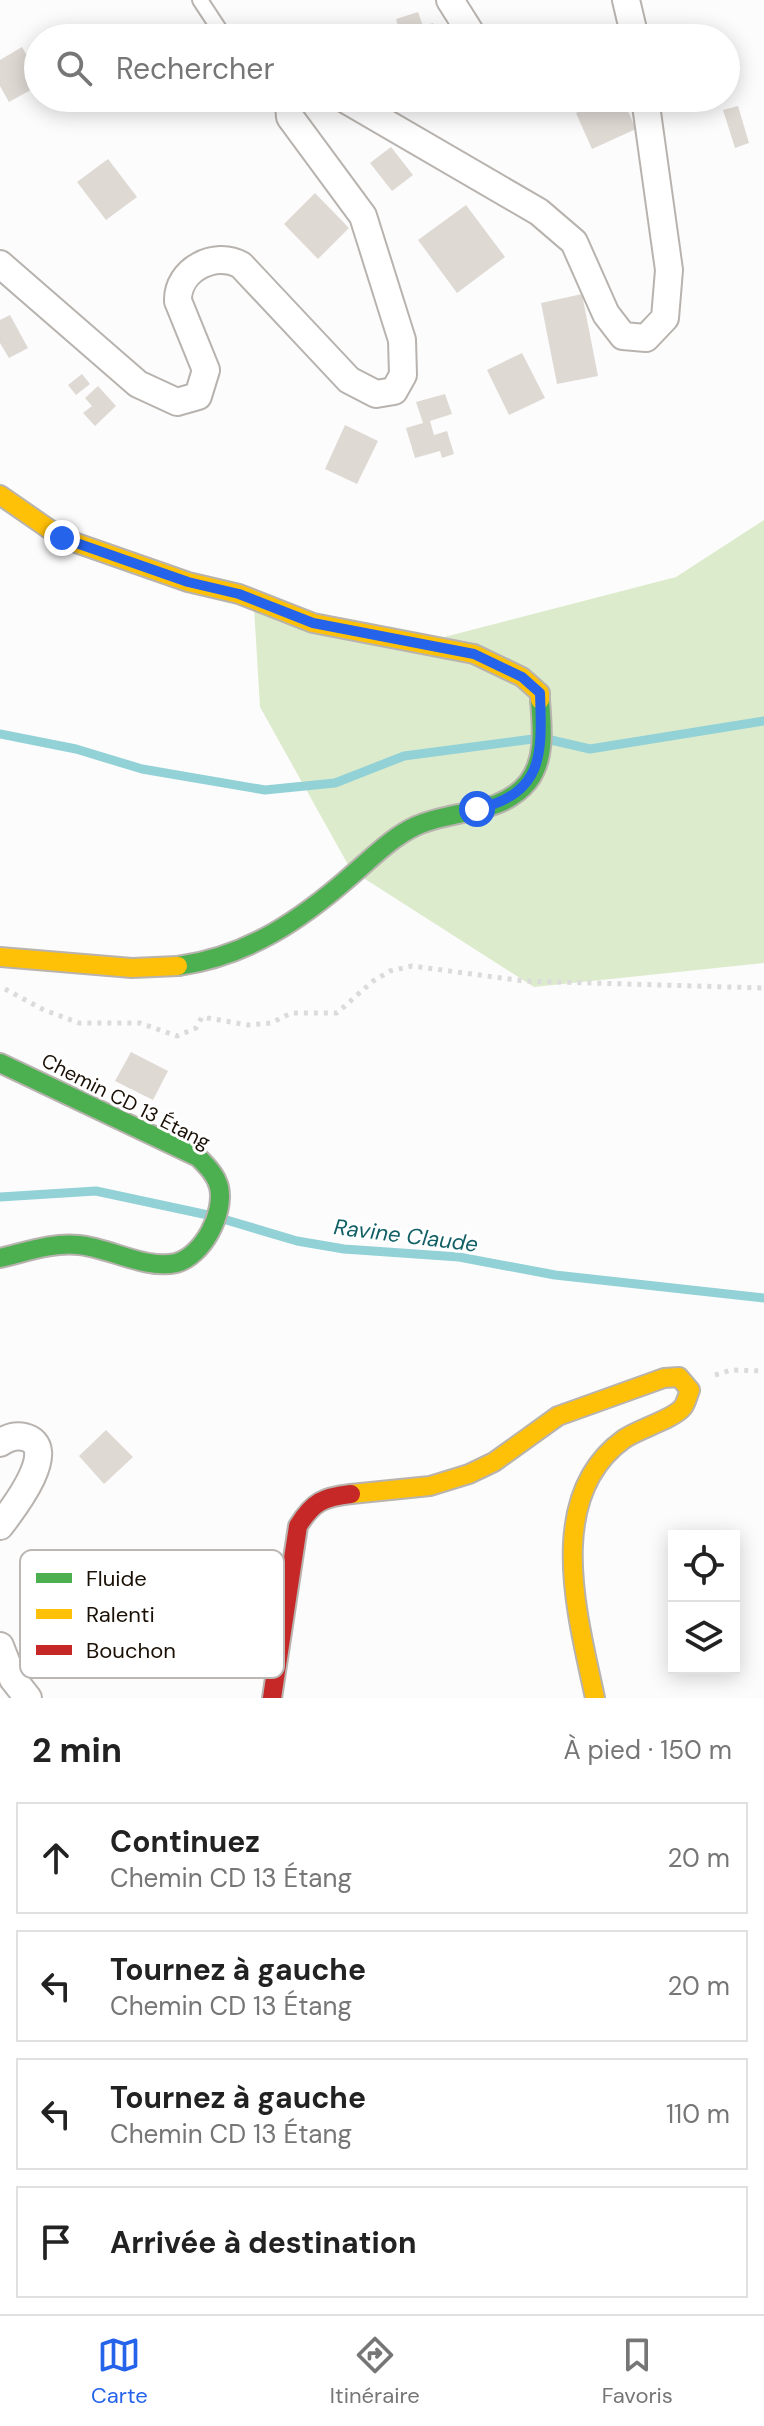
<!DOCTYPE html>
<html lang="fr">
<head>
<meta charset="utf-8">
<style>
  :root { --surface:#fff; --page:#f6f6f6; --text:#222; --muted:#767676; --line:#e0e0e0; --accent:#2563eb }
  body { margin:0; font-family:"DM Sans",sans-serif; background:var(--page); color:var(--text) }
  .controls { position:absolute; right:24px; bottom:24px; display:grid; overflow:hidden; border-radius:0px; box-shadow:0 4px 20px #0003 }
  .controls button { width:72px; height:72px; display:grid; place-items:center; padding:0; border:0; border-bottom:2px solid var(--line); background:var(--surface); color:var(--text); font:40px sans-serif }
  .stop { position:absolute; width:24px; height:24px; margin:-18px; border:6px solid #2563eb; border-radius:50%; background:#fff }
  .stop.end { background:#2563eb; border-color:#fff; box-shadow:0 2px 8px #0008 }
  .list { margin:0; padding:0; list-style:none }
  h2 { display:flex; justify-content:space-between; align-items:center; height:104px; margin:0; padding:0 32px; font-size:34px }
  h2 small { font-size:26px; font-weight:400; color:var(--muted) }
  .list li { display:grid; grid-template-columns:52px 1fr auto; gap:24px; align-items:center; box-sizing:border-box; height:112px; margin:0 16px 16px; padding:0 16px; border:2px solid var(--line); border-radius:0px }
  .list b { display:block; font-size:30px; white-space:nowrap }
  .list p { margin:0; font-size:26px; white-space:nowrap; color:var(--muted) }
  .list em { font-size:26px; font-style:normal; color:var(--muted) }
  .icon { flex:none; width:44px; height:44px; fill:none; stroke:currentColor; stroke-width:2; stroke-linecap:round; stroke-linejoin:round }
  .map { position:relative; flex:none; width:764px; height:1698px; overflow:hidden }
  .search { position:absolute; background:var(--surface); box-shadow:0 4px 20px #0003; left:24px; right:24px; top:24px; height:88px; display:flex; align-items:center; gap:20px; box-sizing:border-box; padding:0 28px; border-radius:44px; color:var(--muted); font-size:30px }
  .sheet { height:616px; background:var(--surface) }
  nav { display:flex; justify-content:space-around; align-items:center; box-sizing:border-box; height:112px; border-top:2px solid var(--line); background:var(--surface); font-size:22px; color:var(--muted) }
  nav a { display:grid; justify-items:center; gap:4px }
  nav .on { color:var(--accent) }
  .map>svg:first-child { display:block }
  .green { fill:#ddebcd }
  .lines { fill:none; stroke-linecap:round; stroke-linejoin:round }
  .stream { stroke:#92d1d6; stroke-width:9 }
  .building { fill:#dfd9d4 }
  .lane-casing { stroke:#b8b3ae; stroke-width:18 }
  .street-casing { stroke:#b8b3ae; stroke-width:30 }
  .fast-casing { stroke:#b8b3ae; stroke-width:22 }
  .slow-casing { stroke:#b8b3ae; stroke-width:22 }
  .jam-casing { stroke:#b8b3ae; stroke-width:22 }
  .path { stroke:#dcdbdb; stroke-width:5; stroke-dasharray:4 6; stroke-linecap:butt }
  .lane { stroke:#fff; stroke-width:14 }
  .street { stroke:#fff; stroke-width:26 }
  .fast { stroke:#4caf50; stroke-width:18 }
  .slow { stroke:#ffc107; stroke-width:18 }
  .jam { stroke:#c62828; stroke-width:18 }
  .route { stroke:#2563eb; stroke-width:10 }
  .labels { text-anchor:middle; stroke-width:6; stroke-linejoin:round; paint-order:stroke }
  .street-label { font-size:20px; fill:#1a1006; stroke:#fff }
  .water-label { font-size:22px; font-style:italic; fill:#125f65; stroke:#fff }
  .key { fill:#fff; stroke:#bab7b4; stroke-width:2 }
  .key-label { font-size:22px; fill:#1a1006 }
</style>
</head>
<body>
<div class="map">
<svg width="764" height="1698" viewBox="0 0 764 1698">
  <rect width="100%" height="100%" fill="#fcfcfc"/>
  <!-- green -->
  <polygon class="green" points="764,520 764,963 534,987 351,870 260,707 253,591 394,650 676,577"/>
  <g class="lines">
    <!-- stream -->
    <g class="stream">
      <polyline points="0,734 76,749 142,769 265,790 335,783 404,756 533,739"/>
      <polyline points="551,740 590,749 764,721"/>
      <polyline points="0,1197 96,1191 208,1215"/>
      <polyline points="223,1219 297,1241 344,1249 459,1257 555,1275 764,1298"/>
    </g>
  </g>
  <!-- building -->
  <g class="building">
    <polygon points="418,12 423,26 433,23 438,38 389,38 400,34 396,19"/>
    <polygon points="22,47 38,75 38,86 9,102 0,86 0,60"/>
    <polygon points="611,98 622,98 636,129 592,149 576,113"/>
    <polygon points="738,106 749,143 735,148 723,110"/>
    <polygon points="391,147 413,175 392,191 370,163"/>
    <polygon points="108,159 137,197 106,220 77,182"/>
    <polygon points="315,193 349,228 318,259 284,224"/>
    <polygon points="466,205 505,257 457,293 418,240"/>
    <polygon points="582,294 598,376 557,384 541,303"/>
    <polygon points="10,315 28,348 9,358 0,343 0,320"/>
    <polygon points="522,353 545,398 509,415 487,370"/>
    <polygon points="82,374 90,384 76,395 68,385"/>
    <polygon points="98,386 116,406 95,426 83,413 92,406 85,398"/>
    <polygon points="445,394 452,414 430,421 434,435 447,431 454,454 442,458 440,451 415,458 406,428 423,423 416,402"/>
    <polygon points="345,425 378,441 357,484 325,469"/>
    <polygon points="131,1052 168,1071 153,1100 115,1081"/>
    <polygon points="106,1430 133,1457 104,1484 79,1456"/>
  </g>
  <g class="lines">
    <!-- lane casing -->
    <g class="lane-casing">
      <polyline id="lane" points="200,0 225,38"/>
    </g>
    <!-- street casing -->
    <g class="street-casing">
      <g id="street">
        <polyline points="450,0 474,38"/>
        <polyline points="626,0 635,38"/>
        <polyline points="343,98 539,212 574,242 606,314 623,336 646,338 665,318 669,270 645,98"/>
        <path d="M0,264L138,384L177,402L198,396L206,370L178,301C177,270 215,250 241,265L349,380L376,394L394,391L403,375L402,340L363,216L290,117L289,105L298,98"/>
        <path d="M0,1443C7,1438 15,1435 24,1437C62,1446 13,1509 0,1526"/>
        <polyline points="0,1646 13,1679 28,1698"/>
      </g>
    </g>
    <!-- fast casing -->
    <g class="fast-casing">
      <g id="fast">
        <path d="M178,966C248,956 301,920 353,874C373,857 392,837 416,826C452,809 501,816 528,782C546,759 542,727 540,700"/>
        <path d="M0,1063L198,1157C207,1166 216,1175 219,1187C225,1213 203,1256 176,1263C146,1270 110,1248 79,1245C53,1242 26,1252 0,1258"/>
      </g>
    </g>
    <!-- slow casing -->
    <g class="slow-casing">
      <g id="slow">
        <polyline points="0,495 62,538 188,582 239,594 313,623 474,654 522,677 540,693 540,700"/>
        <polyline points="0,957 132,968 178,966"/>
        <path d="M351,1494L430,1486L469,1474L494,1462L558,1416L664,1378L679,1377L690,1390C688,1395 686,1403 683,1407C674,1419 638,1429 624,1439C543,1497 578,1617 595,1698"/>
      </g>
    </g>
    <!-- jam casing -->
    <g class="jam-casing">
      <path id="jam" d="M272,1698L298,1526C313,1502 323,1497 351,1494"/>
    </g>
    <!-- path -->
    <g class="path">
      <polyline points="5,989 44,1010 79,1023 140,1023 177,1036 196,1028 202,1017 248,1025 271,1023 291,1013 337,1013 373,981 390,971 412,966 524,981 764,988"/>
      <polyline points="715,1375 731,1370 764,1371"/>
    </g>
    <!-- lane -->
    <use href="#lane" class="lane"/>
    <!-- street -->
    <use href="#street" class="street"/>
    <!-- fast -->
    <use href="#fast" class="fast"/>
    <!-- slow -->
    <use href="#slow" class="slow"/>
    <!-- jam -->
    <use href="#jam" class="jam"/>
  </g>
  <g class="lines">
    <!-- route -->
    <path class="route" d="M62,538L188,582L239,594L313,623L474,654L522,677L540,693C542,753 545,793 477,809"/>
  </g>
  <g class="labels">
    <!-- street labels -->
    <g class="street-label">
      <text transform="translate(126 1101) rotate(27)" y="7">Chemin CD 13 Étang</text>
    </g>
    <!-- water labels -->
    <g class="water-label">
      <text transform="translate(406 1235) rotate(7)" y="8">Ravine Claude</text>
    </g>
  </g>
  <!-- legend -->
  <rect x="20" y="1550" width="264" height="128" rx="12" class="key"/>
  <rect x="36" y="1573" width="36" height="10" fill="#4caf50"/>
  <rect x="36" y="1609" width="36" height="10" fill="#ffc107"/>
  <rect x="36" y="1645" width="36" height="10" fill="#c62828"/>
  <g class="key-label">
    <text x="86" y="1586">Fluide</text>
    <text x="86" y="1622">Ralenti</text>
    <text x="86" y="1658">Bouchon</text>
  </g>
</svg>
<div class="controls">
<button><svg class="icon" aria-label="locate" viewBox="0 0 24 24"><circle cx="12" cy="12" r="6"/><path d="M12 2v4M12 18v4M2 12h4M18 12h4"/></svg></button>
<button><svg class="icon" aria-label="layers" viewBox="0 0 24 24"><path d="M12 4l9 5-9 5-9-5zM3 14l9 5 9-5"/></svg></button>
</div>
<div class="stop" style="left:477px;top:809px"></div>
<div class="stop end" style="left:62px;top:538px"></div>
<div class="search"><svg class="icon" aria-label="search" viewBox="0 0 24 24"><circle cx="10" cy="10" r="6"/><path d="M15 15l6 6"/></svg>Rechercher</div>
</div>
<section class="sheet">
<h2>2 min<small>À pied · 150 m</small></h2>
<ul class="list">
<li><svg class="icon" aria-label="ahead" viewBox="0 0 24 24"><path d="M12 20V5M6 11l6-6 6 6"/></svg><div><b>Continuez</b><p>Chemin CD 13 Étang</p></div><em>20 m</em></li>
<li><svg class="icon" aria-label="left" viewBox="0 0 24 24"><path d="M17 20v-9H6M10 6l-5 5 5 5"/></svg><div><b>Tournez à gauche</b><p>Chemin CD 13 Étang</p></div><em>20 m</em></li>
<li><svg class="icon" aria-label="left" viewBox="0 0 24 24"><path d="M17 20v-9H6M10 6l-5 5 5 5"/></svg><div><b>Tournez à gauche</b><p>Chemin CD 13 Étang</p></div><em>110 m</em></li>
<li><svg class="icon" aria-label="arrive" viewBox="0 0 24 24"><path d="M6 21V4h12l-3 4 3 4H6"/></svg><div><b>Arrivée à destination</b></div></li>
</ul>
</section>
<nav>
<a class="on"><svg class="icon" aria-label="map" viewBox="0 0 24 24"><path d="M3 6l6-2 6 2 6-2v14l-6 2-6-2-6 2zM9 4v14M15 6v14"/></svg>Carte</a>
<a><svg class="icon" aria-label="directions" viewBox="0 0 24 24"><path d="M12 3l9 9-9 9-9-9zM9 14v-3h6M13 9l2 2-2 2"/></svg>Itinéraire</a>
<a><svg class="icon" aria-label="saved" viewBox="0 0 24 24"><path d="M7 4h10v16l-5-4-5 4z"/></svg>Favoris</a>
</nav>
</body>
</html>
